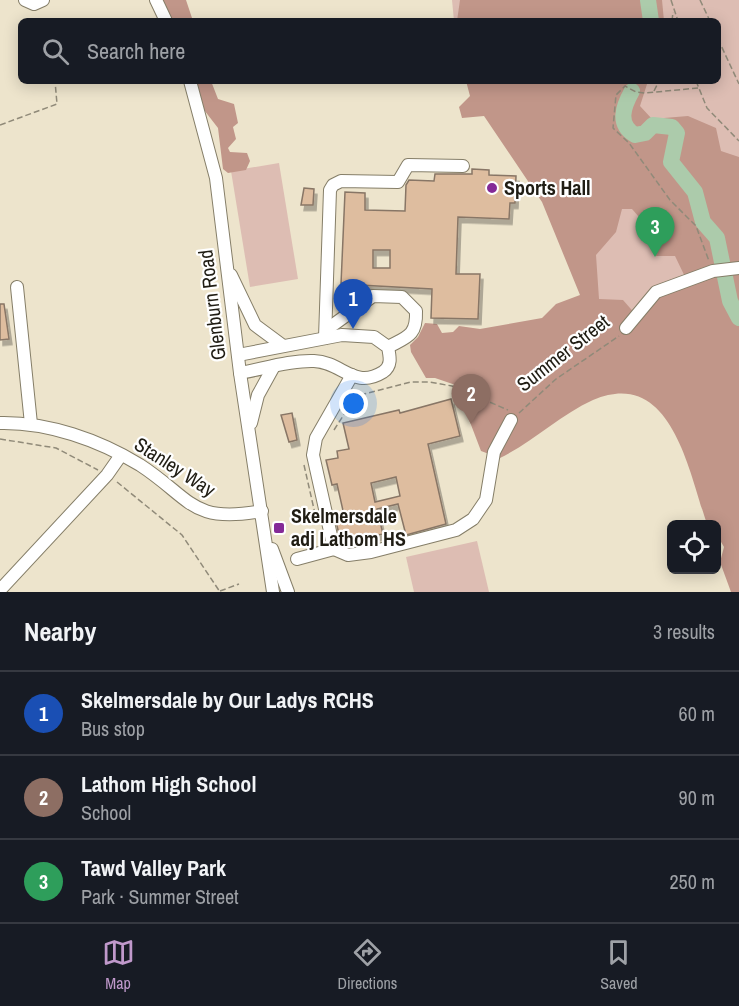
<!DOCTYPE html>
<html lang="en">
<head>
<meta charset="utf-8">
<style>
  :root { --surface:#171b24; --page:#20242c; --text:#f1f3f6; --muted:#9ea1a6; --line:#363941; --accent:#c099cb }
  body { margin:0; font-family:"Archivo Narrow",sans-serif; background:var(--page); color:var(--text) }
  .controls { position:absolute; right:18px; bottom:18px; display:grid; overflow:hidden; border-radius:9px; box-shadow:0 3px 15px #0003 }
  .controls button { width:54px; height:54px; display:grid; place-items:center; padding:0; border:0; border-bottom:2px solid var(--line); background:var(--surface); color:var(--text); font:30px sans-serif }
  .you { position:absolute; left:354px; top:404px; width:21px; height:21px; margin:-15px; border:4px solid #fff; border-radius:50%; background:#1a73e8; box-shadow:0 0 0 9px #1a73e833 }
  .badge { display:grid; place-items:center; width:39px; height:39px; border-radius:50%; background:var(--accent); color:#fff; font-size:20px; font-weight:700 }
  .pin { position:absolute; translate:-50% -50px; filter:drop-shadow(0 2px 3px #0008) }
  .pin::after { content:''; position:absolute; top:32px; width:21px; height:18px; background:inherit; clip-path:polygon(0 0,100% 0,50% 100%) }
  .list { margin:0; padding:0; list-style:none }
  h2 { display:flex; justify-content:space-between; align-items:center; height:78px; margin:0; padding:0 24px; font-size:26px }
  h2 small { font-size:20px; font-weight:400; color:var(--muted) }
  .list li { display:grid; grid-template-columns:39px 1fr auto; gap:18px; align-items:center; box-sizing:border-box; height:84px; padding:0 24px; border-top:2px solid var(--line) }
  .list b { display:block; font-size:22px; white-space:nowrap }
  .list p { margin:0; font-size:20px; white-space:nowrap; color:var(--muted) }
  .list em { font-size:20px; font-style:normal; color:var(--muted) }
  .icon { flex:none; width:33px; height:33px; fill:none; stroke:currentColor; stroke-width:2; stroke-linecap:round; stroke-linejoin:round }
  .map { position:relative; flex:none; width:739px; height:592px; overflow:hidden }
  .search { position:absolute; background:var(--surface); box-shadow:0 3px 15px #0003; left:18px; right:18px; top:18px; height:66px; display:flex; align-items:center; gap:15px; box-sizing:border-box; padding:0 21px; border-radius:9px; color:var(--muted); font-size:22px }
  .sheet { height:330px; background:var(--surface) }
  nav { display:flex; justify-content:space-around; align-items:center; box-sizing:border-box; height:84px; border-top:2px solid var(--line); background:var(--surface); font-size:16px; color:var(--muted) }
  nav a { display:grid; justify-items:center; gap:3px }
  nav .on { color:var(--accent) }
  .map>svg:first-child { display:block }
  .green { fill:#ddbdb3 }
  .forest { fill:#c19689; fill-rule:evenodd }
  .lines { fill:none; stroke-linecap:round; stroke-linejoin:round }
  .river { stroke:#accbab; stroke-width:16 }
  .building { fill:#debd9f; stroke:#887666; stroke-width:1.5; fill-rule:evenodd; filter:url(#shadow) }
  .minor-casing { stroke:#857e68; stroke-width:14 }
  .path { stroke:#908a79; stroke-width:1.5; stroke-dasharray:6 3; stroke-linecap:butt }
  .minor { stroke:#fff; stroke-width:12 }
  .poi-dot { fill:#842a97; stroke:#fff; stroke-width:2 }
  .labels { text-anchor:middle; stroke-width:4.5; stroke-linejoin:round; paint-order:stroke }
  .poi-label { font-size:20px; font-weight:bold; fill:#201d14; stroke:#fff; text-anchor:start }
  .street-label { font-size:20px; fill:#201d14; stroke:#fff }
</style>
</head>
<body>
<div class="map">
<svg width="739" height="592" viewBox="0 0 739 592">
  <defs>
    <filter id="shadow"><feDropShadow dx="3" dy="5.5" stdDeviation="0" flood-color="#0004"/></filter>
  </defs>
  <rect width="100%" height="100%" fill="#ede4cc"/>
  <!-- green -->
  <g class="green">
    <polygon points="452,0 739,0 739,557 711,479 596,313 547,201 475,81 718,81 718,21 454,21"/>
    <polygon points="279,163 298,279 250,287 231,171"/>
    <polygon points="477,541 489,592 414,592 406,557"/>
  </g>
  <!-- forest -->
  <g class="forest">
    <polygon points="163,0 186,0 193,21 171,21"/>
    <polygon points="460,0 662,0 664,21 457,21"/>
    <polygon points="193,81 211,81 218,99 234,104 238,123 233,127 236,139 228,148 230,152 247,153 250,161 246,170 228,173 223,169 218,128 201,106"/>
    <path d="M466,81H648L640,106L652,119L688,116L716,128L721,151L739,157V592H731L720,562L724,547L717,535L716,524H707C689,473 672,366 593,400C560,415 533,442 500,458L481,451L465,409L478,404L482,394L435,378H426L411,352L410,345L418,337L425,323L437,324L442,333L453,332L459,326L480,329L542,318L556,304L580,295L542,202L484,116L462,118L459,107L470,96ZM622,209H632L653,233L650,248L656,256H675L688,283L655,297L637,316L623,300L599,299L596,255L616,232Z"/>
  </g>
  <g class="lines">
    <!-- river -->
    <g class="river">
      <polyline points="648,0 651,21"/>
      <path d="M632,91C623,107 617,124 635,135L645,133L653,125L672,127L677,133L671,162L695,192L703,222L717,238L730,301L739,318"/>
    </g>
  </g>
  <!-- building -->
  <g class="building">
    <path d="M472,169L489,170V175L516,176L515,203H510L509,219L458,217L456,274H480L478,319L431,318L432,289L341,284L345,192L365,193V210L405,211L406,185L409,180L434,181L435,174H472ZM373,250H390V268H373Z"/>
    <polygon points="304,188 314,189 313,205 301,205"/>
    <polygon points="0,304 4,304 9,339 0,340"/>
    <path d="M451,399L460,436L428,444L446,524L406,535L398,504L377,509L383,534L341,543L335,517L344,515L337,484L332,485L326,460L338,458L337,451L349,449L343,423L399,410L400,413ZM396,477L400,496L375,502L371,483Z"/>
    <polygon points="292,413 297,440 289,442 281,415"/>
  </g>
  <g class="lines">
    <!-- minor casing -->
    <g class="minor-casing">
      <g id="minor">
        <polyline points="25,0 34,4 43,0"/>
        <polyline points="156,0 166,21"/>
        <polyline points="190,81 216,178 240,373 273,592"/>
        <polyline points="231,275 255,325 282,345"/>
        <polyline points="17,287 31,424"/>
        <polyline points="626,328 656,292 713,271 739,268"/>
        <path d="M326,330L373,296L402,297L416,311C417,336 407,337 388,347"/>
        <polyline points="325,338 330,190 333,185 341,181 398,182 408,165 463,166"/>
        <path d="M238,355L342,335L374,337L388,347C390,357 392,366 383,372C354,390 342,362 314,361C290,360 263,369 240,373"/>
        <polyline points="352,375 316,438 313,455 334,549 348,555 371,552 456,530 473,519 486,500 494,452 511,420"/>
        <path d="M0,423C48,422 99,440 140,465C192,499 191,524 262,511"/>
        <polyline points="251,423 258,395 274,366"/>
        <polyline points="272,549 288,592"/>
        <polyline points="297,559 334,549"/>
        <polyline points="0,590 107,475 121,455"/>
      </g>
    </g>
    <!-- path -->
    <g class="path">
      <polyline points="671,0 678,21"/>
      <polyline points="700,0 710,21"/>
      <polyline points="672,21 673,12"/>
      <polyline points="718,39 739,84"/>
      <polyline points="696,81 707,108 739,141"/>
      <polyline points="698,88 645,93 636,92 625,86 616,95 613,128 629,143 670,200 696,226 709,261"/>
      <polyline points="654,91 659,81"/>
      <polyline points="0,125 57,104 55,81"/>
      <polyline points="519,413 556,379 619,336"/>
      <polyline points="334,430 356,396 411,382 429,382 452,386 508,410"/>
      <polyline points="0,439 56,448 98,470"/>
      <polyline points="304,465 316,518"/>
      <polyline points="117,482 182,535 220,592"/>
      <polyline points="220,591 239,584"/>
    </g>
    <!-- minor -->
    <use href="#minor" class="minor"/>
  </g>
  <!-- markers -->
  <g class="poi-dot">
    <circle cx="492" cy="188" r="6"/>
    <rect x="273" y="522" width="12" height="12" rx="3"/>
  </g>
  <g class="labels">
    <!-- poi labels -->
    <g class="poi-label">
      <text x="504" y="195">Sports Hall</text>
      <text x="291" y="523">Skelmersdale<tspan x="291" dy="23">adj Lathom HS</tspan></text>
    </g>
    <!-- street labels -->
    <g class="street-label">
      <text transform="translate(212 305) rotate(-97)" y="7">Glenburn Road</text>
      <text transform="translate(563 353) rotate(-38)" y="7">Summer Street</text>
      <text transform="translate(175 467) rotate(33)" y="7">Stanley Way</text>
    </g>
  </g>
</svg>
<div class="controls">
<button><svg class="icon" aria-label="locate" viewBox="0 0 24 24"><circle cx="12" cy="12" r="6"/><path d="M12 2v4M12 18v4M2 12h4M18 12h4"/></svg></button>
</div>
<div class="you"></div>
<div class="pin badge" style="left:353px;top:329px;background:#1a4fb4">1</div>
<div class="pin badge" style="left:471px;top:424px;background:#8d6e63">2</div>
<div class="pin badge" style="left:655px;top:257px;background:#2e9e5b">3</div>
<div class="search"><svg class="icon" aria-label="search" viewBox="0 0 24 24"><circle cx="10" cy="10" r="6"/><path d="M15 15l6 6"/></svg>Search here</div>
</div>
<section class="sheet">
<h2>Nearby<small>3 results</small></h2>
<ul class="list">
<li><span class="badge" style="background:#1a4fb4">1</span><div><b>Skelmersdale by Our Ladys RCHS</b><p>Bus stop</p></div><em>60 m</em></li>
<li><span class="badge" style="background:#8d6e63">2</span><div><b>Lathom High School</b><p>School</p></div><em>90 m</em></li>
<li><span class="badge" style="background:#2e9e5b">3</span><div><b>Tawd Valley Park</b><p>Park · Summer Street</p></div><em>250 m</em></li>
</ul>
</section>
<nav>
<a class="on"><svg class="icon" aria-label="map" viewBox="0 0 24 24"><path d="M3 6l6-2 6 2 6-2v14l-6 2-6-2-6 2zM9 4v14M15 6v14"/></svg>Map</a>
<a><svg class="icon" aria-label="directions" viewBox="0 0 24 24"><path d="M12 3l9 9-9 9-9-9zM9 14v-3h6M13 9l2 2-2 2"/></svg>Directions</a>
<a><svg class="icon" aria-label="saved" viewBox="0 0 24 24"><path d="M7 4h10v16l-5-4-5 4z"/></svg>Saved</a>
</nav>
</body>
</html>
